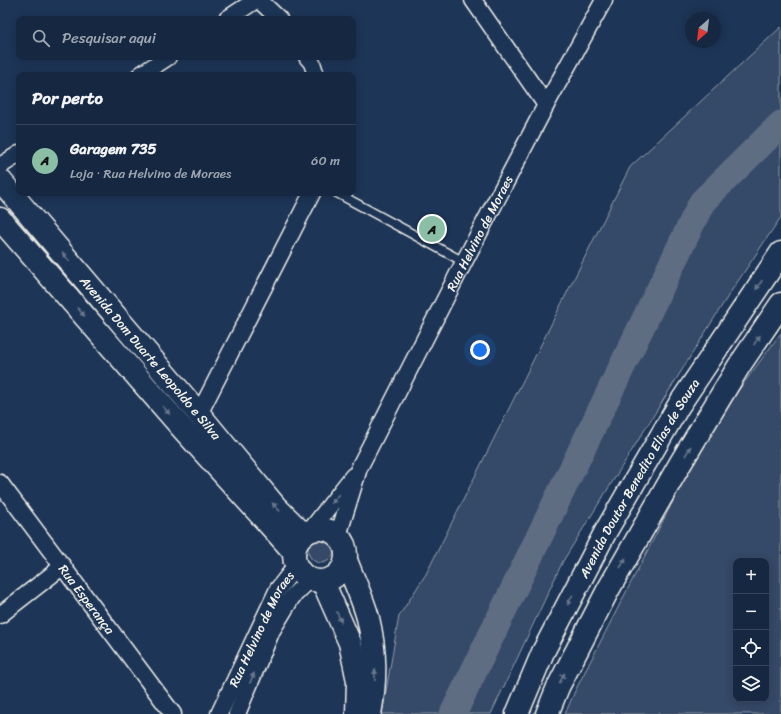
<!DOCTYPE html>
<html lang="pt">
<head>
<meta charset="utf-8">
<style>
  :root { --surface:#162841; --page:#1f3048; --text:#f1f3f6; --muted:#9ea6b1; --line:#35445a; --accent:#8abfa5 }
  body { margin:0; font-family:Sriracha,sans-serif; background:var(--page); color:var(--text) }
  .controls { position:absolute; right:12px; bottom:12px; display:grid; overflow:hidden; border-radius:8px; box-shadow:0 2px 10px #0003 }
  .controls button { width:36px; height:36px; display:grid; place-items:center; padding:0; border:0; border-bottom:1px solid var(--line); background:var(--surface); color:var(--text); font:20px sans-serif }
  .compass { position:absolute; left:685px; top:12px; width:36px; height:36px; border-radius:50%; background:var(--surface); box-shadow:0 2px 10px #0003; rotate:208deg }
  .you { position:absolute; left:480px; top:350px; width:14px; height:14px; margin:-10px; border:3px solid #fff; border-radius:50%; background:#1a73e8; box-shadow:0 0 0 6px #1a73e833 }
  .badge { display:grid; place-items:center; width:26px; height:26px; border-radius:50%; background:var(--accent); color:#111; font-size:13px; font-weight:700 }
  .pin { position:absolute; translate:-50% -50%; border:2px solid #fff; box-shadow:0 1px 4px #0006 }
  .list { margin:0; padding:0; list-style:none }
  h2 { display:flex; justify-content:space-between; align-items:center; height:52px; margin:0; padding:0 16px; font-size:17px }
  h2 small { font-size:13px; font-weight:400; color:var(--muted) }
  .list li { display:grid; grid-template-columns:26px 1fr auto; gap:12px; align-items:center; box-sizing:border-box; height:72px; padding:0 16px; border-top:1px solid var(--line) }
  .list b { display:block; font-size:15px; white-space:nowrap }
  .list p { margin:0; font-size:13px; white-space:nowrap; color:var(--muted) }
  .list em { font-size:13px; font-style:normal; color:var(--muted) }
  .icon { flex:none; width:22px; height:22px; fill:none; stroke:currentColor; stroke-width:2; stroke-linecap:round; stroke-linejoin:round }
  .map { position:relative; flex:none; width:781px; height:714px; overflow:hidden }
  .search { position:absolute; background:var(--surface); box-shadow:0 2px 10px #0003; left:16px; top:16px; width:340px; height:44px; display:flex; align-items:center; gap:10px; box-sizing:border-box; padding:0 14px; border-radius:8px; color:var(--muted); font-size:15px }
  .panel { position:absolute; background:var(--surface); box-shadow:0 2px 10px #0003; left:16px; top:72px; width:340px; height:124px; border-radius:8px }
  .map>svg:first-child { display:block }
  .green { fill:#354a67; stroke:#949ea8; fill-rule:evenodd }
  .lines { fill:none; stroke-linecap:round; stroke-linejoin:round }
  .river { stroke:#5e6d82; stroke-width:27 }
  .lane-casing { stroke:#f4f1e8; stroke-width:11 }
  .street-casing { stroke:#f4f1e8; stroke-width:19 }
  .secondary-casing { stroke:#f4f1e8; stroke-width:25 }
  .lane { stroke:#1d3557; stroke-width:8 }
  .street { stroke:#1d3557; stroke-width:16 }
  .secondary { stroke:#1d3557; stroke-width:22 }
  .oneway { fill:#68778a }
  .labels { text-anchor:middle; stroke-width:4; stroke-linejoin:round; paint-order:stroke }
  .street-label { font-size:13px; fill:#f4f1e8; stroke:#1d3557 }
</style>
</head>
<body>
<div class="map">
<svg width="781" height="714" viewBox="0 0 781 714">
  <rect width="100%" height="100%" fill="#1d3557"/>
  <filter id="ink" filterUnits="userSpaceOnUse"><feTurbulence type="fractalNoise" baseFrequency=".025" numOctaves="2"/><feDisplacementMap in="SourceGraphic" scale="8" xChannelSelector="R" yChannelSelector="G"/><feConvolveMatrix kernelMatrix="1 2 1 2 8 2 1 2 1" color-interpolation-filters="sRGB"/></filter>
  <g filter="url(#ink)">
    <!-- green -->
    <g class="green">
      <polygon points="781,27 781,217 728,296 563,561 491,714 382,714 399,616 426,574 630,167"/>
      <path d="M781,333V714H565L576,689L683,482L738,391ZM736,561H766V699H736Z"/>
      <circle cx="321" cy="550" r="13"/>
    </g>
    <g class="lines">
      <!-- river -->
      <polyline class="river" points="453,714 702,202 781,124"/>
      <!-- lane casing -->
      <g class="lane-casing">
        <polyline id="lane" points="337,193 464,262"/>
      </g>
      <!-- street casing -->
      <g class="street-casing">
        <g id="street">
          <polyline points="259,0 279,19"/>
          <polyline points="473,0 546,105"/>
          <polyline points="227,19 256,0"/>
          <polyline points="307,57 312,63 316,75"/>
          <polyline points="140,75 168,57"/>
          <polyline points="0,166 19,154"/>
          <polyline points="199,414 312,193"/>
          <path id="s1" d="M0,483L173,714"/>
          <polyline points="310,531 353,476"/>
          <path id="s2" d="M338,536L359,468L464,262L546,105L604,0"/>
          <polyline points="0,615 63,566"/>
          <path id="s3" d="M219,714L278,589L296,566"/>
          <polyline points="237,714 272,630 292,597 310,579"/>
        </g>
      </g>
      <!-- secondary casing -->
      <g class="secondary-casing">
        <g id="secondary">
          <path id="s4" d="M0,180L199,414L275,506L304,535"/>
          <polyline points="0,219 182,428 294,552"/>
          <circle cx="320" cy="555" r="26"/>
          <path d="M346,560C353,579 363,599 368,618C376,652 376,680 370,714"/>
          <polyline points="323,582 350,643 358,681 357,714"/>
          <path id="s5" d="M517,714L543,652L606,531L679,405L781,253"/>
          <polyline points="547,714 558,687 608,590 680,464 739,366 781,304"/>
        </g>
      </g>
      <!-- lane -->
      <use href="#lane" class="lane"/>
      <!-- street -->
      <use href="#street" class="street"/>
      <!-- secondary -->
      <use href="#secondary" class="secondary"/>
    </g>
    <!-- one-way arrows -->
    <defs><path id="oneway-solid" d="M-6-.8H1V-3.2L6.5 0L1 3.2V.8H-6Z"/></defs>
    <g class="oneway">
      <use href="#oneway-solid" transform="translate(66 257) rotate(-130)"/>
      <use href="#oneway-solid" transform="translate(759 285) rotate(124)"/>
      <use href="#oneway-solid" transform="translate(81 312) rotate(49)"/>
      <use href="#oneway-solid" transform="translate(757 340) rotate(-56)"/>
      <use href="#oneway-solid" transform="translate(166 410) rotate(49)"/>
      <use href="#oneway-solid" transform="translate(688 451) rotate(-59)"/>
      <use href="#oneway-solid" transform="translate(335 499) rotate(128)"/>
      <use href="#oneway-solid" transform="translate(276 507) rotate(-133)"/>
      <use href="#oneway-solid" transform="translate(623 563) rotate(-60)"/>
      <use href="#oneway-solid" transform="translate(570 600) rotate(117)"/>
      <use href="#oneway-solid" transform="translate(339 617) rotate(66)"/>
      <use href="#oneway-solid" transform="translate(375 675) rotate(-88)"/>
      <use href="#oneway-solid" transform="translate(252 678) rotate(-67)"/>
      <use href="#oneway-solid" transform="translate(562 678) rotate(-62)"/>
    </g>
  </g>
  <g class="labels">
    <!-- street labels -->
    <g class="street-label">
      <text dy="5" stroke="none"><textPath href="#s2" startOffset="335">Rua Helvino de Moraes</textPath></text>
      <text dy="5" stroke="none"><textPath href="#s4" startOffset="233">Avenida Dom Duarte Leopoldo e Silva</textPath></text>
      <text dy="5" stroke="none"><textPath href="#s5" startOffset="266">Avenida Doutor Benedito Elias de Souza</textPath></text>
      <text dy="5" stroke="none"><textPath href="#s1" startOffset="145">Rua Esperança</textPath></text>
      <text dy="5" stroke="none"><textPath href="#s3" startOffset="95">Rua Helvino de Moraes</textPath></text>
    </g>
  </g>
</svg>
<div class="controls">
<button>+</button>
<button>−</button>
<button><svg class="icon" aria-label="locate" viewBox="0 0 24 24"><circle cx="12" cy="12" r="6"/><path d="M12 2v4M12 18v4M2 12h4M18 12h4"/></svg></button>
<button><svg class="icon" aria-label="layers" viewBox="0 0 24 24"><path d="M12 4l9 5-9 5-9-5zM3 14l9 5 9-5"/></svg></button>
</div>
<svg class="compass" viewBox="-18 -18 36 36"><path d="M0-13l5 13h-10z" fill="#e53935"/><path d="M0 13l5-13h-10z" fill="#9ea6b1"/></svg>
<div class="you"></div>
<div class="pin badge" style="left:432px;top:229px">A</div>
<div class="search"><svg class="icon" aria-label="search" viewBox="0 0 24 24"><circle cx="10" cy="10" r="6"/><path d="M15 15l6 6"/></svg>Pesquisar aqui</div>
<section class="panel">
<h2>Por perto<small></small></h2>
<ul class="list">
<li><span class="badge">A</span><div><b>Garagem 735</b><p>Loja · Rua Helvino de Moraes</p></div><em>60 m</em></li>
</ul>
</section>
</div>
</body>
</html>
